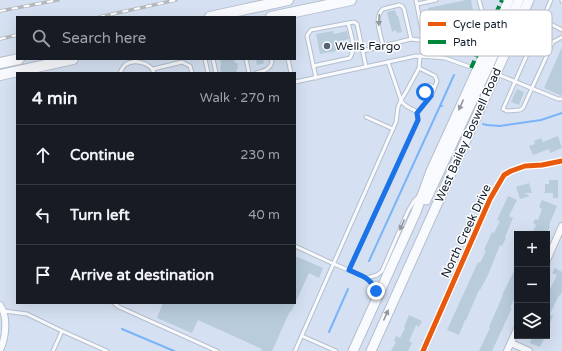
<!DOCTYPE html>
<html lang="en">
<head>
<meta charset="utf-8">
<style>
  :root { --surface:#171b24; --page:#242831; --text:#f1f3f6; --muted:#9ea1a6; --line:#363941 }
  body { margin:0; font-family:"Varela Round",sans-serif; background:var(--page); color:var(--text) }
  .controls { position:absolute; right:12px; bottom:12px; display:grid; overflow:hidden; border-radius:0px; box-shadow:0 4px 16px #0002 }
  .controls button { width:36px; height:36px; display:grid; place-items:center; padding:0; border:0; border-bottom:1px solid var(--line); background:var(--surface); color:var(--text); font:20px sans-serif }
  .stop { position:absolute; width:12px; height:12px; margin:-9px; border:3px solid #1a73e8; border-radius:50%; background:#fff }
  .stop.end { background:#1a73e8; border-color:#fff; box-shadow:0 1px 4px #0008 }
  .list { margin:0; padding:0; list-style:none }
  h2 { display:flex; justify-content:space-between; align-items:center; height:52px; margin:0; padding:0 16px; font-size:17px }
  h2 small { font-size:13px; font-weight:400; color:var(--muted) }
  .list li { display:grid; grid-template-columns:26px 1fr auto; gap:12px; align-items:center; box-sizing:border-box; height:60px; padding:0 16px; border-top:1px solid var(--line) }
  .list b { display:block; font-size:15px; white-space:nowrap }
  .list em { font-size:13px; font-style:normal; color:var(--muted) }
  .icon { flex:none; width:22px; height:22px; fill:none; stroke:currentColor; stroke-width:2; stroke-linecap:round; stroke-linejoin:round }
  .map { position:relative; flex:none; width:562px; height:351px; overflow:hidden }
  .search { position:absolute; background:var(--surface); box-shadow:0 4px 16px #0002; left:16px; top:16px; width:280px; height:44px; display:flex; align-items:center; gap:10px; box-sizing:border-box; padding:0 14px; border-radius:0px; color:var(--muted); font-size:15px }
  .panel { position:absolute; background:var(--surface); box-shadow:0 4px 16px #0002; left:16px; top:72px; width:280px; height:232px; border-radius:0px }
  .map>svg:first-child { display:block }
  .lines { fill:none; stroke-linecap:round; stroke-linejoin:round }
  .stream { stroke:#79b4f9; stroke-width:2 }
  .building { fill:#b8ccdc }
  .lane-casing { stroke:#b4bfcd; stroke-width:5 }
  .street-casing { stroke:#b4bfcd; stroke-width:8 }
  .secondary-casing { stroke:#b4bfcd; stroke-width:11 }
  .primary-casing { stroke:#b4bfcd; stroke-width:12 }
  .path { stroke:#c1c6cc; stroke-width:1; stroke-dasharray:2 3; stroke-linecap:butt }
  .lane { stroke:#f9fafd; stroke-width:3 }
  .street { stroke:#f9fafd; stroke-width:6 }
  .secondary { stroke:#f9fafd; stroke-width:9 }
  .primary { stroke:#f9fafd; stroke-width:10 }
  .rail-casing { stroke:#b5b8bc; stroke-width:3.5 }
  .rail { stroke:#fff; stroke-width:2; stroke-dasharray:6; stroke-linecap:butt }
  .quiet { stroke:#00873e; stroke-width:4; stroke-dasharray:8 4; stroke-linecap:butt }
  .cycleway-casing { stroke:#fff; stroke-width:8 }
  .cycleway { stroke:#e8590c; stroke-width:5 }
  .oneway { fill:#92979f }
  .route { stroke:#1a73e8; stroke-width:5 }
  .poi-dot { fill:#576271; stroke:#fff; stroke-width:1.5 }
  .labels { text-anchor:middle; stroke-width:3; stroke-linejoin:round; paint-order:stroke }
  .poi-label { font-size:12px; fill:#131e2c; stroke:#fff; text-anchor:start }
  .street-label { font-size:12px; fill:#131e2c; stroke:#fff }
  .key { fill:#fff; stroke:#b8bcc0; stroke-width:1 }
  .key-label { font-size:11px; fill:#131e2c }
</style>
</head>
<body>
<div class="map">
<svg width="562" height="351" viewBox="0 0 562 351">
  <rect width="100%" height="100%" fill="#d5e1f2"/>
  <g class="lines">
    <!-- stream -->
    <g class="stream">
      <polyline points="440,106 454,75"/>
      <polyline points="483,124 487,125 500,126 541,120 562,113"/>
      <polyline points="369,261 440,106 442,106"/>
      <polyline points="122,329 174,351"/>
      <polyline points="329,332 348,289"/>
    </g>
  </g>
  <!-- building -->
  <g class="building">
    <polygon points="466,0 471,0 476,26 468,28 469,32 463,33 463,29 446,33 447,37 439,39 438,34 434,35 428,8"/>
    <polygon points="395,10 397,16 398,16 402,32 397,33 396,30 392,32 387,12"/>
    <polygon points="333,31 334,34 347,31 349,39 336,42 337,51 320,54 316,34"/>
    <polygon points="562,47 562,96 544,88"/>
    <polygon points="220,59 234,59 235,63 237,63 238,69 236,69 237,73 227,73 227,72 221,73 220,66 221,66"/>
    <polygon points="256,59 263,59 264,63 257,65"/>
    <polygon points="517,89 524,92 519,105 511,102"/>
    <polygon points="558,136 562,148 550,153 549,149 533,155 529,146 535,144 534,141 541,138 543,142"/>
    <polygon points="549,180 558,180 558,198 553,198 553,193 544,193 545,191 545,184 549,184"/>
    <polygon points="529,183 532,193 524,193 530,196 520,199 516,187"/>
    <polygon points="508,196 517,200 509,216 513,218 505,237 506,238 502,246 500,245 488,275 480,290 479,290 466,320 465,320 459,335 447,330 478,262 480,263 486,251 484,250 492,232 494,233 500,221 497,220"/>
    <polygon points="542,200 557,206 549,225 550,226 547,234 532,234 536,225 533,223 535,219 538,220 542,209 539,207"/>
    <polygon points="295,256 323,268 319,278 309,273 291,312 290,311 272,351 261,351 262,349 198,320 192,333 157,318 163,303 295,303"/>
    <polygon points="517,265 517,293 510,308 512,308 492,351 479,351 490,328 489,327 503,295 502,295"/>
    <polygon points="555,268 562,272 562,291 560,296 559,295 550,314 553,316 547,329 547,294 548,294 557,275 552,273"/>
    <polygon points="409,315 422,321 419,327 416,325 409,341 412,343 408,351 391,351 396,342 394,341 396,336 400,338 405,328 404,327"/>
    <polygon points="533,336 545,336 540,347 530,343"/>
  </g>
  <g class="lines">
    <!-- lane casing -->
    <g class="lane-casing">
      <g id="lane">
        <polyline points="416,0 427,56"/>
        <polyline points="551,0 503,109 507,111 520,110 523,108 532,88 553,42 562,37"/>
        <polyline points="562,0 562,1"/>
        <polyline points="417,4 436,0"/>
        <polyline points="525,14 543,20 562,30"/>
        <path d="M383,46C381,35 373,17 383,9L399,5L402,6L404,9L411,39"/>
        <path d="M363,51L411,39L419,40L441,45L471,39C490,31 483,15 479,0"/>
        <polyline points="205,59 208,73"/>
        <polyline points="213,59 216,73"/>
        <polyline points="246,59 249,73"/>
        <polyline points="288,59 291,73"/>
        <path d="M313,66L350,58C356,48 351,34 348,23"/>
        <polyline points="153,69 182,62 190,66 192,73"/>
        <path d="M120,73C121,70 123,67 125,65C134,58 151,63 154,73"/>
        <path d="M256,73C263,71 270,70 272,62L271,59"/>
        <polyline points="497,74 558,99 562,99"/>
        <polyline points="316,78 307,36 308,34 311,30 354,22 357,24 366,67"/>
        <polyline points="295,82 416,56 433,57 445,58 476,69"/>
        <polyline points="429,85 434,87"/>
        <polyline points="425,92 431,96"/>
        <polyline points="417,113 432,94 437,81 435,76 419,68"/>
        <polyline points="366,117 393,129"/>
        <polyline points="295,246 334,264 367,278 374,287 376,293"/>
        <path d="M349,270L418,120C419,108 412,111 405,105C403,104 402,102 401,100L388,62"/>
        <polyline points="367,278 377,275 382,271 408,211 414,201 418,197"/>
        <polyline points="114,303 119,307 217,351"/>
        <polyline points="4,311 27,314 62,331"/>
        <polyline points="302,336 336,351"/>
        <polyline points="53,351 62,331 107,351"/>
        <polyline points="295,351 396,122 398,107 401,100 406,92 419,68 420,56"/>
      </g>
    </g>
    <!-- street casing -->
    <g class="street-casing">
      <g id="street">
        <polyline points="547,260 562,226"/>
        <path d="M0,305C8,316 6,338 0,350"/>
        <polyline points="511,343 529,351"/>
        <polyline points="423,351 490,199 504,175 511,171 525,166 542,165 562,161"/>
        <polyline points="507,351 517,329"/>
      </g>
    </g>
    <!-- secondary casing -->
    <g class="secondary-casing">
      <g id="secondary">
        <polyline points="426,200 519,0"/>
        <polyline points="353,351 416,212 431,171 509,0"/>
        <polyline points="371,351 529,0"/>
      </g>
    </g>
    <!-- primary casing -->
    <g class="primary-casing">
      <g id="primary">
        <polyline points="210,17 288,0"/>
        <polyline points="271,17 351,0"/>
        <polyline points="0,63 19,59"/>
        <polyline points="0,75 73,59"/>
      </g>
    </g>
    <!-- path -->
    <g class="path">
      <polyline points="526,27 530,25 533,26"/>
      <polyline points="542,31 547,33 551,39"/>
    </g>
    <!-- lane -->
    <use href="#lane" class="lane"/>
    <!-- street -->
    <use href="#street" class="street"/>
    <!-- secondary -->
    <use href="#secondary" class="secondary"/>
    <!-- primary -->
    <use href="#primary" class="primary"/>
    <!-- rail casing -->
    <g class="rail-casing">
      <g id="rail">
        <polyline points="0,11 58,0"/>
        <polyline points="99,17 176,0"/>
        <polyline points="0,39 17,35"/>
      </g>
    </g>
    <!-- rail -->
    <use href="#rail" class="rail"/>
    <!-- quiet -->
    <polyline class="quiet" points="471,68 502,0"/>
    <!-- cycleway casing -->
    <g class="cycleway-casing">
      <polyline id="cycleway" points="423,351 490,199 504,175 511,171 525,166 542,165 562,161"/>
    </g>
    <!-- cycleway -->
    <use href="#cycleway" class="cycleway"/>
  </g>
  <!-- one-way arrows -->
  <defs><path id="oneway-solid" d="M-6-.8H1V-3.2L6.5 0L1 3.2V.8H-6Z"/></defs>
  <g class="oneway">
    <use href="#oneway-solid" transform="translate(379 20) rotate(92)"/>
    <use href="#oneway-solid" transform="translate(461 105) rotate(114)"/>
    <use href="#oneway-solid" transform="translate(402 225) rotate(114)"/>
    <use href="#oneway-solid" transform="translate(386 315) rotate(-66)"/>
  </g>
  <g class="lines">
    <!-- route -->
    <path class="route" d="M376,291C371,278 362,276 349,270L418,120L417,113L431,96L425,92"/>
  </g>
  <!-- markers -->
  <circle class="poi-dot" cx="327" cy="46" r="4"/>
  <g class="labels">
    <!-- poi labels -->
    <g class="poi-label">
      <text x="335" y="50">Wells Fargo</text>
    </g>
    <!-- street labels -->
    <g class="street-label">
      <text transform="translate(468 135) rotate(-66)" y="4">West Bailey Boswell Road</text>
      <text transform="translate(466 231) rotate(-65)" y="4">North Creek Drive</text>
    </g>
  </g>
  <!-- legend -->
  <rect x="420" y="10" width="132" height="46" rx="6" class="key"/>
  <rect x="428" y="22" width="18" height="4" fill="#e8590c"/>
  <rect x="428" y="40" width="18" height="4" fill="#00873e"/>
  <g class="key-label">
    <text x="453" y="28">Cycle path</text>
    <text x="453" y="46">Path</text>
  </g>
</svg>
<div class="controls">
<button>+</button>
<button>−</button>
<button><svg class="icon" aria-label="layers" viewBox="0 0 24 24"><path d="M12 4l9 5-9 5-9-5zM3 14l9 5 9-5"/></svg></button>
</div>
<div class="stop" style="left:425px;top:92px"></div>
<div class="stop end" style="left:376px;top:291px"></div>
<div class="search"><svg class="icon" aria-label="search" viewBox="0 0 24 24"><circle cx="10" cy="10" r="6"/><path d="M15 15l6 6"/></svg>Search here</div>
<section class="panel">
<h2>4 min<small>Walk · 270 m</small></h2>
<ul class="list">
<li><svg class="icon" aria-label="ahead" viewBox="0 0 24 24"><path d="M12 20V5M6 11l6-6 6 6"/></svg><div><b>Continue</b></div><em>230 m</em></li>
<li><svg class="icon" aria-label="left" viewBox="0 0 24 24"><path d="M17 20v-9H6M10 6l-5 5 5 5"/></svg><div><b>Turn left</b></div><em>40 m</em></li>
<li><svg class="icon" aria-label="arrive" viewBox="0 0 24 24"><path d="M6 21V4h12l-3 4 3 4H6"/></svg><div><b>Arrive at destination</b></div></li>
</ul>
</section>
</div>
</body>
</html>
